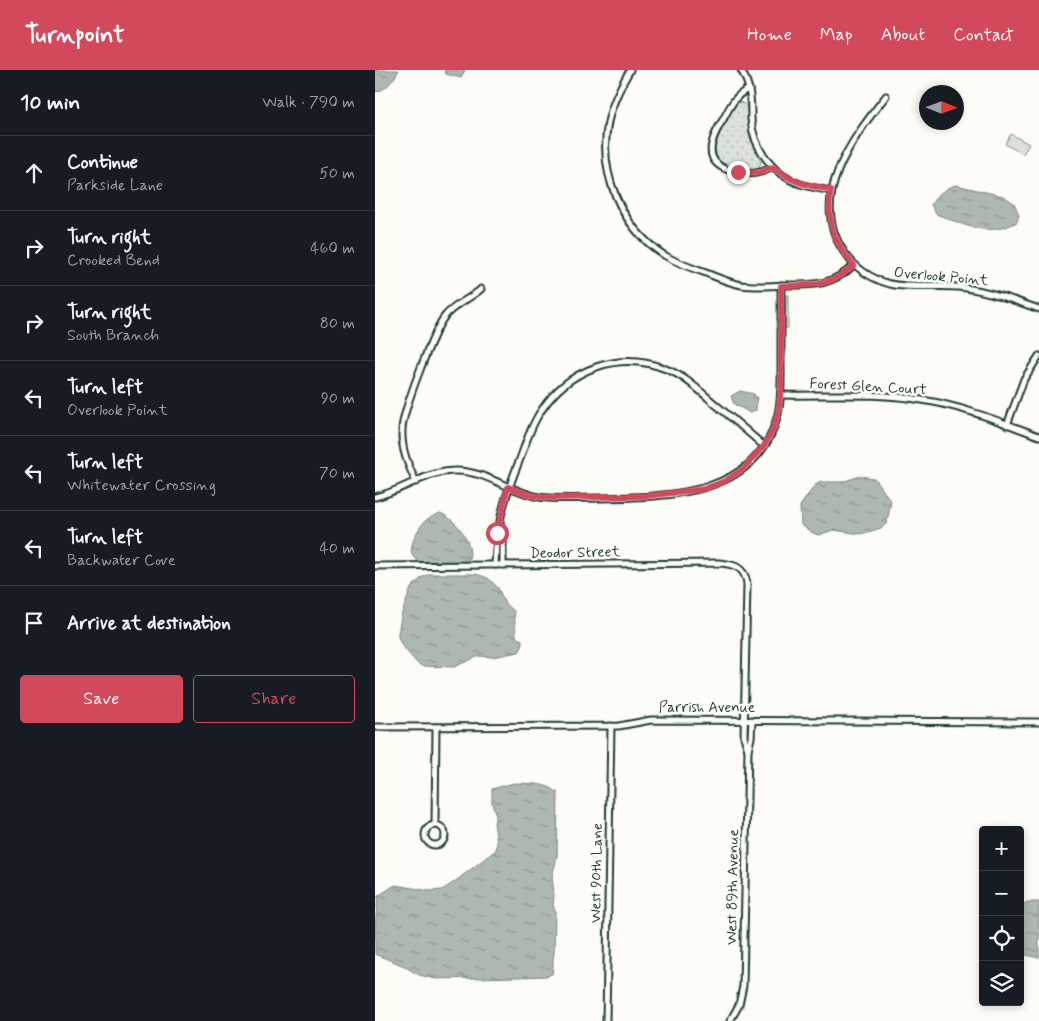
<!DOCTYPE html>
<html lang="en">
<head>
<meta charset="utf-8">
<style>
  :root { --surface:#171b24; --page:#20242c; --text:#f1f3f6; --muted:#9ea1a6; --line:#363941; --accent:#d1495b }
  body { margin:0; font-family:Mynerve,sans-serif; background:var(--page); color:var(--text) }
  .controls { position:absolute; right:15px; bottom:15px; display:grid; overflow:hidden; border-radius:5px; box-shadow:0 2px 8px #0003 }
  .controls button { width:45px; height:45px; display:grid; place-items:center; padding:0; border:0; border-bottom:1px solid var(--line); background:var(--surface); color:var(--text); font:25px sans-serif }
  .compass { position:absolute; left:544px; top:15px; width:45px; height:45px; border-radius:50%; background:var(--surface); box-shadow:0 2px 8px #0003; rotate:91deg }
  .stop { position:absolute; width:15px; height:15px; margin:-11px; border:4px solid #d1495b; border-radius:50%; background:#fff }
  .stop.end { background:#d1495b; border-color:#fff; box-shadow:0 1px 5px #0008 }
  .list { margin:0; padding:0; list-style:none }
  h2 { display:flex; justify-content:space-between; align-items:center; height:65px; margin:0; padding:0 20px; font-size:21px }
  h2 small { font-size:16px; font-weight:400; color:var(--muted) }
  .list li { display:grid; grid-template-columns:32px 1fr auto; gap:15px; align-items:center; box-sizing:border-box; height:75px; padding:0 20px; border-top:1px solid var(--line) }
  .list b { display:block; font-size:19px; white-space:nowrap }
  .list p { margin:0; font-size:16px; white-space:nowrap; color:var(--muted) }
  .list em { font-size:16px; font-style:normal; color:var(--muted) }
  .actions { display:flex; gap:10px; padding:15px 20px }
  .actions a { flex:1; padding:11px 0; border:1px solid var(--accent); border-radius:5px; text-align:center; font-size:18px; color:var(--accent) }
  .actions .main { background:var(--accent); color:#fff }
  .icon { flex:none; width:28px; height:28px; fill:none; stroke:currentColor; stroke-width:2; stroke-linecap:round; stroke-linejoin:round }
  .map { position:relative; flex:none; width:664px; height:951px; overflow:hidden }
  header { display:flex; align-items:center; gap:30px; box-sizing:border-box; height:70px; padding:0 25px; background:var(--accent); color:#fff }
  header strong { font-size:24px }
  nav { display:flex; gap:28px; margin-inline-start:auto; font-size:18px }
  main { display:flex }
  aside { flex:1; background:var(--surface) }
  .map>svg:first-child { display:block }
  .grass { fill:url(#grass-dots); stroke:#7e8e88 }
  .garden { fill:#dde0db; stroke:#7e8e88 }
  .water { fill:url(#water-ripples); stroke:#75877f }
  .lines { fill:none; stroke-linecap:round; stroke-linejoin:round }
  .street-casing { stroke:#1f3d34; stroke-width:9 }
  .street { stroke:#fdfcf7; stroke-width:5 }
  .route { stroke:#d1495b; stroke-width:6 }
  .labels { text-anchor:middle; stroke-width:5; stroke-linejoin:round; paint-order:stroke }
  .street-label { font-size:15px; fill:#1f3d34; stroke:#fdfcf7 }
</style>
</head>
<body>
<header>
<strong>Turnpoint</strong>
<nav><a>Home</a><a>Map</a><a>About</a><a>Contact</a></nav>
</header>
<main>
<aside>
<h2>10 min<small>Walk · 790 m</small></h2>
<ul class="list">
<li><svg class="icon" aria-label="ahead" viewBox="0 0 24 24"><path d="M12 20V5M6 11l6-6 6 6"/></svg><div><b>Continue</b><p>Parkside Lane</p></div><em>50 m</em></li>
<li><svg class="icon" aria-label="right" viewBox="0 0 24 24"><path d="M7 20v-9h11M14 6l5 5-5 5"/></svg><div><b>Turn right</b><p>Crooked Bend</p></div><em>460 m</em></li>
<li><svg class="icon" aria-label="right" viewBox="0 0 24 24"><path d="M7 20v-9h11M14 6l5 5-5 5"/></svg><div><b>Turn right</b><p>South Branch</p></div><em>80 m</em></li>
<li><svg class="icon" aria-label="left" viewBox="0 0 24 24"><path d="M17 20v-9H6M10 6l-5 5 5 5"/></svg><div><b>Turn left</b><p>Overlook Point</p></div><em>90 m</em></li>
<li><svg class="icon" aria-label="left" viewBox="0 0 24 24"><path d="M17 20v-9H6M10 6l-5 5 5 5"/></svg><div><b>Turn left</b><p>Whitewater Crossing</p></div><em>70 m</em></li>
<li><svg class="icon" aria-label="left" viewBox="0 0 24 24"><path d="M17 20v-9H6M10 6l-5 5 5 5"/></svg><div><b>Turn left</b><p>Backwater Cove</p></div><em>40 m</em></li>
<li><svg class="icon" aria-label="arrive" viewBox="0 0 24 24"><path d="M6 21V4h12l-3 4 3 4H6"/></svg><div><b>Arrive at destination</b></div></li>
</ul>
<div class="actions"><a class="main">Save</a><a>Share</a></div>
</aside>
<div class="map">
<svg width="664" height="951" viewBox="0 0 664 951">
  <defs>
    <pattern id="grass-dots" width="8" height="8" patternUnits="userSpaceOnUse" patternTransform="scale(1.25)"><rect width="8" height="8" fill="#dde0db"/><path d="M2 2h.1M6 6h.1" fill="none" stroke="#bdc1bd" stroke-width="1.8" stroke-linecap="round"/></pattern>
    <pattern id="water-ripples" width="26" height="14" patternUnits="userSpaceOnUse" patternTransform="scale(1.25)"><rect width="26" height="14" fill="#aeb8b1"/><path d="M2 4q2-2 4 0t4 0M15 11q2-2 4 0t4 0" fill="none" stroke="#8d9791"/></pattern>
  </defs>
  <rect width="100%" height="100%" fill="#fdfcf7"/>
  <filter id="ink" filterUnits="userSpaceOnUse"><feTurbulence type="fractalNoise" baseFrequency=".02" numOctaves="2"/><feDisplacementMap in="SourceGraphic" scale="10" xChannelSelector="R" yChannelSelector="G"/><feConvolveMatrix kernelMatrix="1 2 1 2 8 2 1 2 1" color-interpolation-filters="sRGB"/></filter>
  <g filter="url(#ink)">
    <!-- grass -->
    <g class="grass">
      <path d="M364,32L370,34L372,38L374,66L386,92L384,98C377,102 369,99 361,98C330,92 340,71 351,52C355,46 358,37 364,32Z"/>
      <polygon points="411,225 413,225 413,258 410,258"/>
    </g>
    <!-- garden -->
    <polygon class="garden" points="636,64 654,74 648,84 630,74"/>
    <!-- water -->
    <g class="water">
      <path d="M0,0H24C18,10 12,20 0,22Z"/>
      <polygon points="69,0 90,0 86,8 71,4"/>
      <path d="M581,115L628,126L639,133L644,145L642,152C612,168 590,155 561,144L556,135C560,126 571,117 581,115Z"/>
      <polygon points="365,321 379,324 382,328 381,340 375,343 359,334 356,326"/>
      <polygon points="485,406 499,408 516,431 512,453 506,458 486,464 458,460 444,465 438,463 426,455 425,436 440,415 446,412 467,412"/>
      <path d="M65,443C81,449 99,472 94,490L91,492C79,492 53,495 43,491C27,484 44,454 54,448C57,446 62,445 65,443Z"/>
      <polygon points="54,504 101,504 113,508 123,518 130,533 139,541 141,565 142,568 147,570 147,577 144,582 117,587 104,586 79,597 47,596 42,593 27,576 23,567 23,564 26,546 36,518 46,508"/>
      <path d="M139,713C153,714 172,712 183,723L182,787L177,807L179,824L178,835L180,841L179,883C177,890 179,896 177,904L171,906L143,907L61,909L44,905L27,895L0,884V857L3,826L20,815L55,821L67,820L78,813L121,780L122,773L119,753L121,745L117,733V719Z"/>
      <polygon points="652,832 664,832 664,888 647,884 645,877 645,837"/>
    </g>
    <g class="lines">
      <!-- street casing -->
      <g class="street-casing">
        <g id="street">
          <path d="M255,0C245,17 237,33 233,52C223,103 246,157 289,185C302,193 316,198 331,203C343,208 355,213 367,215C381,217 395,216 409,215C438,215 457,216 479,195"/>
          <path d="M366,0C376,16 376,31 376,49C378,78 398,105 425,114C435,117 445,119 456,121"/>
          <path d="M374,19C361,24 355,36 349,48C335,70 325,94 360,102C375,105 385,104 398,97"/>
          <path d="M511,26C477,69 432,128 469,182C480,198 497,209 515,214C537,219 561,215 583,217C612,220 638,230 664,239"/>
          <path d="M406,325C452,326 501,322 547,330C587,336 626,352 664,366"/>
          <polyline points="632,355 649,309 664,286"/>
          <path d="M41,412C33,395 26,379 27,360C27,343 59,259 70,246C80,234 95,229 106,219"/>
          <path d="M0,427C27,421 50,402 78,401C108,399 135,422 164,427C185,430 207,428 228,428C296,427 384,425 403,344C407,327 406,309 406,291C406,266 406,241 406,215"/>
          <polyline points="125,453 128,469 128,495"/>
          <path d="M120,495C121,455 130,426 145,389C151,373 156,355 166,341C193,299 244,280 291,299C310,306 325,321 340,334C357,348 373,362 389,376"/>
          <path d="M0,496L344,493C359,494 370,497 372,514L369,667L373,680L376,668L377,650"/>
          <polyline points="0,657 244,656 276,650 664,652"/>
          <circle cx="60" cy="765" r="10"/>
          <polyline points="60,755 61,657"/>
          <polyline points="231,951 236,656"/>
          <polyline points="355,951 364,935 368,916 373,680"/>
        </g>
      </g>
      <!-- street -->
      <use href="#street" class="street"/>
    </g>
  </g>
  <g class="lines" filter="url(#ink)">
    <!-- route -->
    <path class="route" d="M122,463L133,417L158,426L175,428L271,426L329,419L350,411L368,399L389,376L398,360L403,344L406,319V216C436,215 456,217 479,195C459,174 451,149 456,120C434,116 415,112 398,97L384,103L363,102"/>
  </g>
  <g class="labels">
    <!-- street labels -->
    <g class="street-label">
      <text transform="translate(566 206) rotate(5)" y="5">Overlook Point</text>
      <text transform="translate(493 316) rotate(3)" y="5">Forest Glen Court</text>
      <text transform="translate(200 482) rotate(-1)" y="5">Deodor Street</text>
      <text x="332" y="642">Parrish Avenue</text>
      <text transform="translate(221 803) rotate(-89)" y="5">West 90th Lane</text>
      <text transform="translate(357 817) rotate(-89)" y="5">West 89th Avenue</text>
    </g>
  </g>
</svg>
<div class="controls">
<button>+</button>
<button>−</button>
<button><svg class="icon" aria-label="locate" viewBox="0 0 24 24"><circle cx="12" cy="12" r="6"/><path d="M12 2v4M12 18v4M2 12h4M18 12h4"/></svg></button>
<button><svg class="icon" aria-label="layers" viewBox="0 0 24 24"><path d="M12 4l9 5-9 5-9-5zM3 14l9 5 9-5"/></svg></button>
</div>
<svg class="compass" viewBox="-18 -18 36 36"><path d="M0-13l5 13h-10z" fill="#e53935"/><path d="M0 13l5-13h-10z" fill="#9ea1a6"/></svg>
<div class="stop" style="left:122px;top:463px"></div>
<div class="stop end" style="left:363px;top:102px"></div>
</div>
</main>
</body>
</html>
